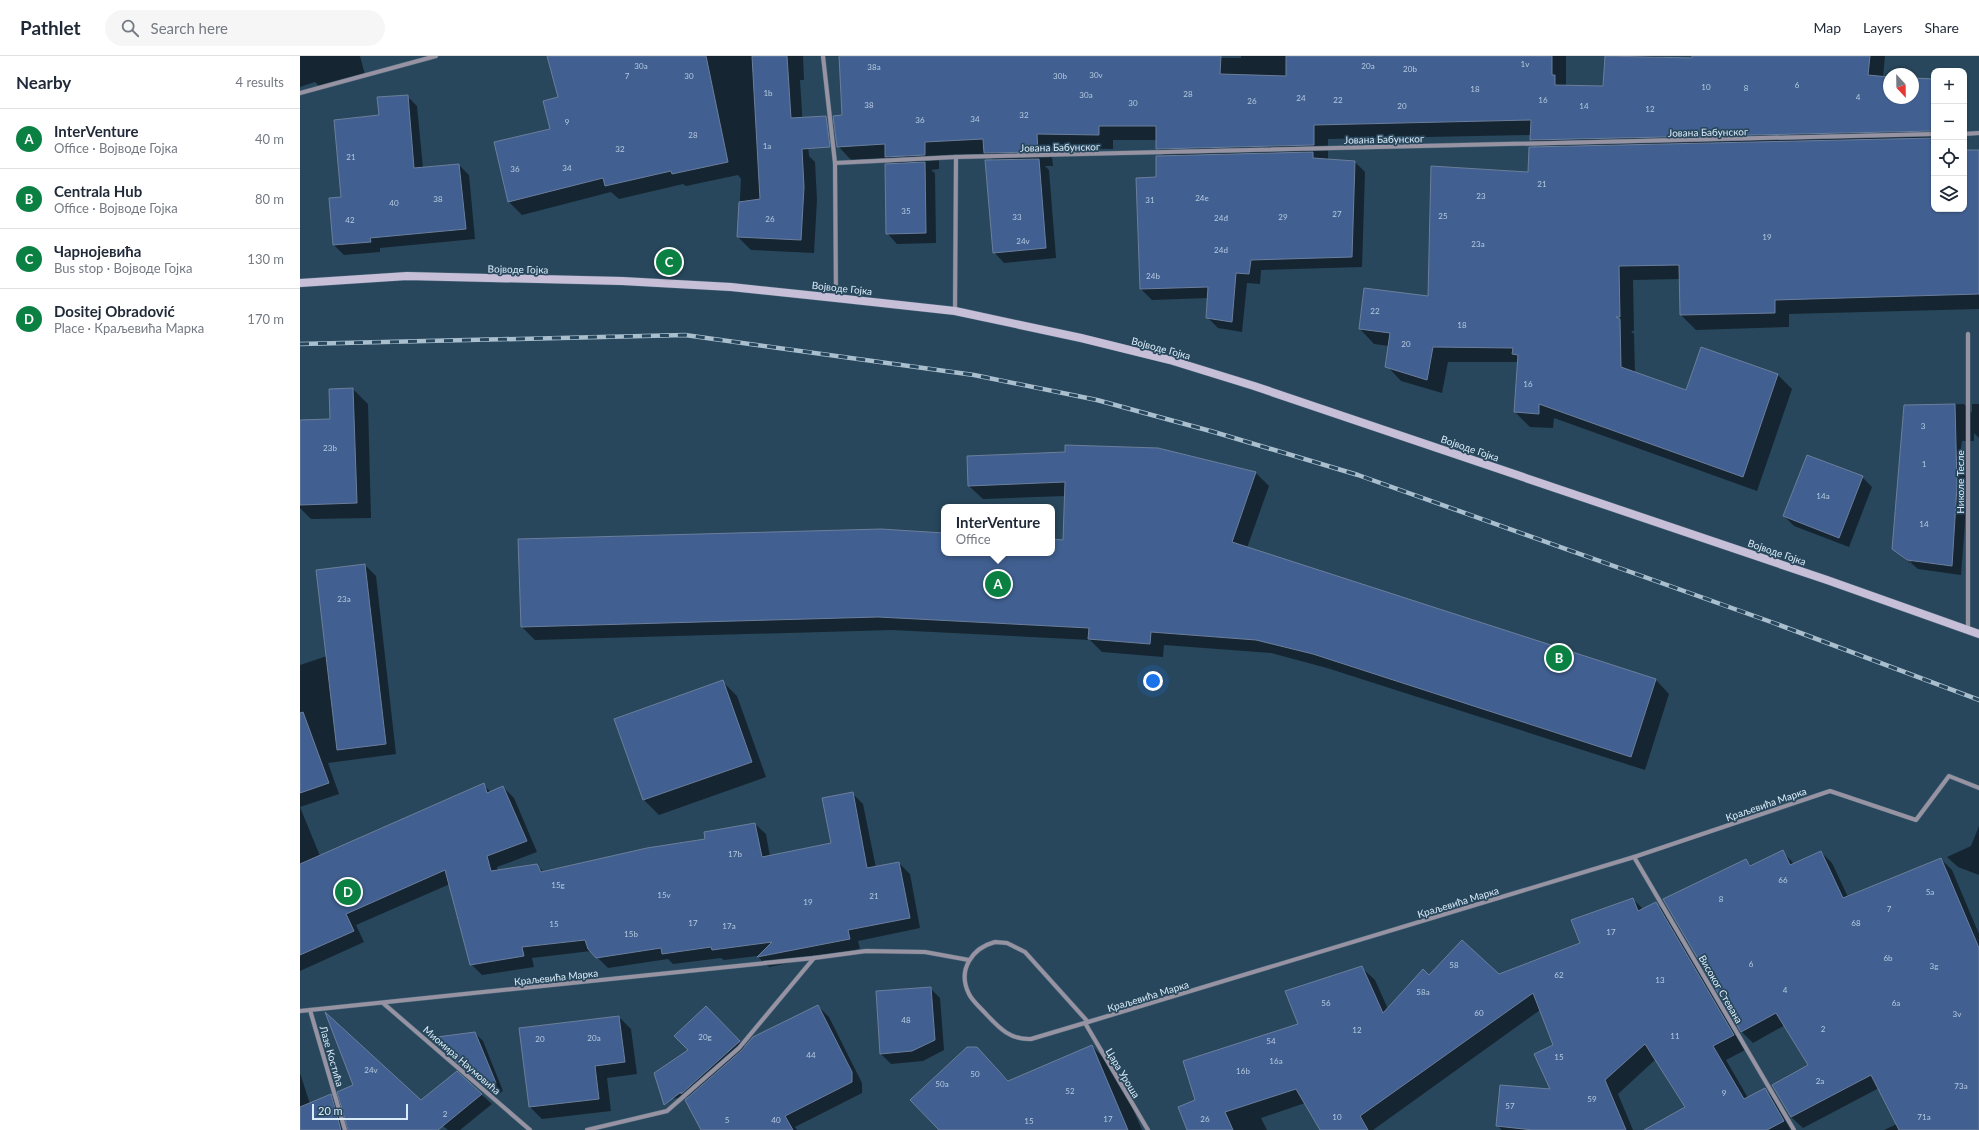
<!DOCTYPE html>
<html lang="en">
<head>
<meta charset="utf-8">
<style>
  :root { --surface:#fff; --page:#f6f6f7; --text:#1f2937; --muted:#747a83; --line:#e0e1e3; --accent:#0b8043 }
  body { margin:0; font-family:Lato,sans-serif; background:var(--page); color:var(--text) }
  .controls { position:absolute; right:12px; top:12px; display:grid; overflow:hidden; border-radius:8px; box-shadow:0 1px 3px #0004 }
  .controls button { width:36px; height:36px; display:grid; place-items:center; padding:0; border:0; border-bottom:1px solid var(--line); background:var(--surface); color:var(--text); font:20px sans-serif }
  .compass { position:absolute; left:1583px; top:12px; width:36px; height:36px; border-radius:50%; background:var(--surface); box-shadow:0 1px 3px #0004; rotate:158deg }
  .scale { position:absolute; left:12px; bottom:10px; width:96px; box-sizing:border-box; padding-left:4px; border:2px solid #daecf9; border-top:0; font-size:11px; line-height:14px; white-space:nowrap; color:#daecf9; -webkit-text-stroke:3px #28475c; paint-order:stroke }
  .you { position:absolute; left:853px; top:625px; width:14px; height:14px; margin:-10px; border:3px solid #fff; border-radius:50%; background:#1a73e8; box-shadow:0 0 0 6px #1a73e833 }
  .badge { display:grid; place-items:center; width:26px; height:26px; border-radius:50%; background:var(--accent); color:#fff; font-size:13px; font-weight:700 }
  .pin { position:absolute; translate:-50% -50%; border:2px solid #fff; box-shadow:0 1px 4px #0006 }
  .popup { position:absolute; left:641px; top:448px; width:114px; height:52px; box-sizing:border-box; display:grid; place-content:center; border-radius:8px; background:var(--surface); filter:drop-shadow(0 1px 3px #0005); font-size:13px; white-space:nowrap; color:var(--muted) }
  .popup b { font-size:15px; color:var(--text) }
  .popup::after { content:''; position:absolute; left:50%; top:100%; margin-left:-8px; border:8px solid transparent; border-top-color:var(--surface) }
  .list { margin:0; padding:0; list-style:none }
  h2 { display:flex; justify-content:space-between; align-items:center; height:52px; margin:0; padding:0 16px; font-size:17px }
  h2 small { font-size:13px; font-weight:400; color:var(--muted) }
  .list li { display:grid; grid-template-columns:26px 1fr auto; gap:12px; align-items:center; box-sizing:border-box; height:60px; padding:0 16px; border-top:1px solid var(--line) }
  .list b { display:block; font-size:15px; white-space:nowrap }
  .list p { margin:0; font-size:13px; white-space:nowrap; color:var(--muted) }
  .list em { font-size:13px; font-style:normal; color:var(--muted) }
  .icon { flex:none; width:22px; height:22px; fill:none; stroke:currentColor; stroke-width:2; stroke-linecap:round; stroke-linejoin:round }
  .map { position:relative; flex:none; width:1679px; height:1074px; overflow:hidden }
  header { display:flex; align-items:center; gap:24px; box-sizing:border-box; height:56px; padding:0 20px; background:var(--surface); border-bottom:1px solid var(--line) }
  header strong { font-size:19px }
  nav { display:flex; gap:22px; margin-inline-start:auto; font-size:14px }
  .search { width:280px; height:36px; background:var(--page); display:flex; align-items:center; gap:10px; box-sizing:border-box; padding:0 14px; border-radius:22px; color:var(--muted); font-size:15px }
  main { display:flex }
  aside { flex:1; background:var(--surface) }
  .map>svg:first-child { display:block }
  .shadow { fill:#0007; fill-rule:evenodd }
  .building { fill:#416091; stroke:#6b7e9c }
  .lines { fill:none; stroke-linecap:round; stroke-linejoin:round }
  .street-casing { stroke:#486578; stroke-width:5 }
  .secondary-casing { stroke:#486578; stroke-width:9 }
  .street { stroke:#9793a2; stroke-width:4 }
  .secondary { stroke:#c7bfd8; stroke-width:8 }
  .rail-casing { stroke:#aabfce; stroke-width:4.5 }
  .rail { stroke:#28475c; stroke-width:3; stroke-dasharray:9; stroke-linecap:butt }
  .labels { text-anchor:middle; stroke-width:3.5; stroke-linejoin:round; paint-order:stroke }
  .number-label { font-size:8px; fill:#b4c9df }
  .street-label { font-size:10px; fill:#daecf9; stroke:#28475c }
</style>
</head>
<body>
<header>
<strong>Pathlet</strong>
<div class="search"><svg class="icon" aria-label="search" viewBox="0 0 24 24"><circle cx="10" cy="10" r="6"/><path d="M15 15l6 6"/></svg>Search here</div>
<nav><a>Map</a><a>Layers</a><a>Share</a></nav>
</header>
<main>
<aside>
<h2>Nearby<small>4 results</small></h2>
<ul class="list">
<li><span class="badge">A</span><div><b>InterVenture</b><p>Office · Војводе Гојка</p></div><em>40 m</em></li>
<li><span class="badge">B</span><div><b>Centrala Hub</b><p>Office · Војводе Гојка</p></div><em>80 m</em></li>
<li><span class="badge">C</span><div><b>Чарнојевића</b><p>Bus stop · Војводе Гојка</p></div><em>130 m</em></li>
<li><span class="badge">D</span><div><b>Dositej Obradović</b><p>Place · Краљевића Марка</p></div><em>170 m</em></li>
</ul>
</aside>
<div class="map">
<svg width="1679" height="1074" viewBox="0 0 1679 1074">
  <rect width="100%" height="100%" fill="#28475c"/>
  <!-- shadow -->
  <g class="shadow">
    <polygon points="0,0 60,0 65,19 21,32 15,26 0,31"/>
    <polygon points="248,0 503,0 504,24 500,24 503,72 507,76 509,100 515,106 517,144 514,197 451,194 438,181 441,123 438,119 386,130 383,128 319,143 311,136 222,159 209,146 195,87 251,74 259,42"/>
    <polygon points="686,0 941,2 941,0 1266,0 1266,31 1304,31 1306,0 1351,0 1393,3 1393,0 1585,0 1583,21 1589,22 1589,42 1613,42 1613,23 1634,24 1634,153 1664,153 1664,95 1679,95 1679,253 1489,258 1489,271 1396,274 1381,259 1380,223 1333,224 1334,275 1331,275 1334,278 1335,317 1387,335 1402,292 1478,319 1492,333 1457,435 1254,362 1253,372 1230,371 1215,356 1218,306 1148,306 1142,337 1101,325 1087,310 1089,290 1074,288 1060,273 1129,241 1229,117 1239,92 1231,84 1231,79 1028,83 1028,104 1054,105 1065,116 1062,211 961,214 960,228 947,227 942,276 918,272 907,261 908,242 852,244 841,233 857,122 865,101 857,92 857,84 813,84 813,93 751,92 753,110 745,110 749,114 756,202 704,207 694,196 694,105 687,98 639,100 639,113 631,114 635,117 636,187 597,188 587,177 594,109 588,103 552,105 538,90 543,60"/>
    <polygon points="107,40 117,50 123,112 159,109 169,119 175,183 80,192 80,196 44,199 34,189 80,60"/>
    <polygon points="53,333 68,348 71,462 11,463 0,452 0,365 31,364 30,334"/>
    <path d="M1664,348L1672,357V348H1679V382L1674,377V385H1662L1660,398L1666,404L1667,440L1661,519L1618,513L1593,492L1605,350ZM1602,499L1612,506L1610,507L1602,501Z"/>
    <polygon points="956,417 969,430 947,492 1356,624 1369,638 1345,714 1027,612 971,597 864,589 863,601 802,596 790,584 592,574 235,584 222,571 644,478 644,497 752,497 752,484 764,485 765,440 683,443 669,430"/>
    <polygon points="1562,421 1572,431 1549,491 1494,470 1484,460"/>
    <polygon points="65,509 76,520 96,698 28,707 39,738 0,751 20,800 183,729 191,736 203,731 214,742 237,796 197,811 198,815 237,809 244,816 406,784 455,768 466,778 470,801 532,788 552,737 563,748 576,812 599,807 610,818 620,872 558,885 560,893 469,911 457,900 424,904 421,902 373,908 368,903 308,912 291,895 232,902 234,911 182,919 171,908 150,828 56,869 64,886 0,915 0,609 27,600"/>
    <polygon points="422,625 437,640 466,721 359,759 344,744 315,663"/>
    <polygon points="1679,770 1679,819 1658,811 1647,801 1671,790"/>
    <polygon points="1482,795 1494,808 1521,796 1532,807 1548,841 1641,803 1652,814 1679,878 1679,1074 1584,1074 1597,1068 1579,1032 1503,1072 1491,1061 1510,1010 1485,969 1453,987 1441,975 1446,804 1452,810"/>
    <polygon points="1333,843 1344,854 1356,847 1370,861 1447,993 1426,1004 1448,1042 1465,1033 1478,1047 1495,1074 1360,1074 1386,1051 1356,1003 1318,1038 1333,1074 1202,1074 1197,1069 1252,1034 1254,990 1240,954 1073,1074 1021,1074 1005,1047 961,1062 967,1074 888,1074 896,1045 999,968 1061,911 1075,924 1088,953 1129,921 1198,919 1281,888"/>
    <polygon points="630,932 640,942 644,994 623,1005 591,1008 581,998"/>
    <polygon points="518,950 529,961 562,1027 562,1037 495,1071 497,1074 402,1074 396,1040 369,1043 406,951 445,991"/>
    <polygon points="319,961 331,973 337,1018 307,1022 311,1055 242,1063 230,1051 221,973"/>
    <polygon points="175,977 183,985 203,1035 196,1040 162,1010"/>
    <polygon points="792,990 817,1016 842,1074 640,1074 676,992 709,1025"/>
    <polygon points="0,1017 10,1048 31,1039 39,1048 47,1074 0,1074"/>
    <polygon points="157,1017 192,1048 160,1074 148,1074 143,1070 129,1040"/>
  </g>
  <!-- building -->
  <g class="building">
    <polygon points="247,0 406,0 428,106 372,118 371,115 305,130 303,122 208,146 194,86 250,73 243,45 258,41"/>
    <polygon points="452,0 487,0 491,62 526,60 530,91 502,93 504,131 501,184 437,181 439,146 460,143"/>
    <polygon points="539,0 921,0 920,18 986,20 986,0 1252,0 1252,19 1255,19 1255,29 1303,30 1305,0 1392,2 1392,0 1570,0 1568,19 1589,21 1589,42 1613,42 1613,22 1634,23 1634,75 1230,84 1231,64 1014,69 1014,89 856,93 856,70 799,70 799,79 737,78 738,96 684,97 683,83 625,86 625,99 585,101 585,88 537,91 533,60 542,59"/>
    <polygon points="108,39 114,112 159,108 166,173 70,182 71,186 33,189 29,142 41,141 34,64 79,59 77,41"/>
    <polygon points="1634,82 1634,153 1664,153 1664,94 1679,94 1679,238 1475,244 1475,257 1380,259 1379,209 1319,210 1320,261 1316,261 1320,263 1321,311 1386,334 1401,291 1478,318 1443,421 1239,348 1239,358 1214,356 1218,299 1212,298 1213,292 1133,291 1127,324 1085,311 1090,277 1059,273 1064,232 1128,240 1131,110 1228,116 1229,91"/>
    <polygon points="1013,96 1013,102 1055,105 1052,201 951,204 949,218 936,217 932,266 906,262 908,231 840,233 836,122 856,121 856,100"/>
    <polygon points="739,103 746,192 693,197 685,104"/>
    <polygon points="625,106 626,177 586,178 585,108"/>
    <polygon points="53,332 57,447 0,449 0,364 30,363 29,333"/>
    <polygon points="1655,348 1657,430 1652,510 1607,504 1592,493 1604,349"/>
    <polygon points="765,389 858,392 956,416 932,486 1356,623 1331,701 1013,598 956,584 851,576 850,588 788,583 789,572 578,561 221,571 218,483 581,473 644,477 644,497 752,497 752,483 763,484 765,426 668,430 667,400 765,396"/>
    <polygon points="1507,399 1563,420 1539,482 1483,460"/>
    <polygon points="65,508 86,688 37,694 16,514"/>
    <polygon points="423,624 452,706 343,744 314,663"/>
    <polygon points="3,656 29,727 0,737 0,657"/>
    <polygon points="184,727 187,737 203,730 227,785 187,800 191,815 237,808 241,816 347,792 405,783 404,776 455,767 462,801 531,787 522,742 553,736 567,812 599,806 610,862 548,874 550,883 457,901 472,886 412,894 411,891 362,898 361,892 296,902 288,893 285,884 222,891 224,900 170,909 145,814 46,858 54,875 0,899 0,808"/>
    <polygon points="1483,794 1490,809 1521,795 1543,842 1641,802 1679,892 1679,1074 1599,1074 1571,1019 1491,1061 1472,1029 1508,1009 1476,957 1441,976 1363,843 1446,803 1450,810"/>
    <polygon points="1333,842 1338,855 1356,846 1434,979 1413,990 1444,1043 1465,1032 1484,1065 1467,1074 1344,1074 1385,1051 1345,988 1305,1024 1326,1074 1233,1074 1196,1070 1200,1029 1250,1033 1234,998 1253,989 1233,937 1060,1060 1068,1074 1020,1074 996,1033 925,1056 933,1074 887,1074 878,1051 895,1044 883,1005 998,968 985,935 1062,910 1083,957 1123,913 1129,919 1162,884 1199,918 1280,887 1271,864"/>
    <polygon points="631,931 635,984 612,995 580,998 576,935"/>
    <polygon points="518,949 552,1016 552,1026 485,1060 493,1074 401,1074 385,1044 441,995 453,981"/>
    <polygon points="406,950 440,985 381,1038 381,1036 364,1049 354,1017 388,994 374,980"/>
    <polygon points="25,956 121,1044 157,1015 182,1038 138,1074 48,1074 37,1036 53,1029"/>
    <polygon points="319,960 325,1006 295,1010 299,1043 229,1051 219,972"/>
    <polygon points="175,976 196,1027 188,1033 153,1003 137,981"/>
    <polygon points="792,989 828,1074 639,1074 610,1044 667,991 677,991 708,1025"/>
    <polygon points="31,1038 41,1074 0,1074 0,1051"/>
  </g>
  <g class="lines">
    <!-- street casing -->
    <g class="street-casing">
      <g id="street">
        <polyline points="523,0 535,107 536,242"/>
        <polyline points="0,37 136,0"/>
        <polyline points="1664,78 1679,77"/>
        <polyline points="535,107 656,101 1634,78"/>
        <polyline points="655,255 656,101"/>
        <polyline points="1668,574 1668,278"/>
        <polyline points="1334,801 1494,1074"/>
        <path d="M695,886L707,887L725,896L788,966L731,983C711,984 700,973 687,959C681,952 673,946 669,938C657,914 672,892 695,886Z"/>
        <polyline points="83,947 230,1074"/>
        <polyline points="10,954 45,1074"/>
        <polyline points="0,955 514,902 566,895 625,896 669,904"/>
        <polyline points="788,966 1334,801 1530,735 1616,764 1649,720 1679,732"/>
        <polyline points="785,967 848,1074"/>
        <polyline points="287,1074 367,1055 439,992 514,902"/>
      </g>
    </g>
    <!-- secondary casing -->
    <g class="secondary-casing">
      <polyline id="secondary" points="0,227 107,220 322,225 431,231 536,242 655,255 781,282 870,304 954,330 1527,524 1679,578"/>
    </g>
    <!-- street -->
    <use href="#street" class="street"/>
    <!-- secondary -->
    <use href="#secondary" class="secondary"/>
    <!-- rail casing -->
    <g class="rail-casing">
      <polyline id="rail" points="0,288 385,279 674,319 797,344 914,376 1058,419 1474,567 1679,644"/>
    </g>
    <!-- rail -->
    <use href="#rail" class="rail"/>
  </g>
  <g class="labels">
    <!-- number labels -->
    <g class="number-label">
      <text x="1225" y="11">1v</text>
      <text x="341" y="13">30a</text>
      <text x="1068" y="13">20a</text>
      <text x="574" y="14">38a</text>
      <text x="1110" y="16">20b</text>
      <text x="796" y="22">30v</text>
      <text x="327" y="23">7</text>
      <text x="389" y="23">30</text>
      <text x="760" y="23">30b</text>
      <text x="1497" y="32">6</text>
      <text x="1406" y="34">10</text>
      <text x="1446" y="35">8</text>
      <text x="1175" y="36">18</text>
      <text x="468" y="40">1b</text>
      <text x="888" y="41">28</text>
      <text x="786" y="42">30a</text>
      <text x="1558" y="44">4</text>
      <text x="1001" y="45">24</text>
      <text x="1038" y="47">22</text>
      <text x="1243" y="47">16</text>
      <text x="952" y="48">26</text>
      <text x="833" y="50">30</text>
      <text x="569" y="52">38</text>
      <text x="1102" y="53">20</text>
      <text x="1284" y="53">14</text>
      <text x="1350" y="56">12</text>
      <text x="724" y="62">32</text>
      <text x="675" y="66">34</text>
      <text x="620" y="67">36</text>
      <text x="267" y="69">9</text>
      <text x="393" y="82">28</text>
      <text x="467" y="93">1a</text>
      <text x="320" y="96">32</text>
      <text x="51" y="104">21</text>
      <text x="267" y="115">34</text>
      <text x="215" y="116">36</text>
      <text x="1242" y="131">21</text>
      <text x="1181" y="143">23</text>
      <text x="902" y="145">24e</text>
      <text x="138" y="146">38</text>
      <text x="850" y="147">31</text>
      <text x="94" y="150">40</text>
      <text x="606" y="158">35</text>
      <text x="1037" y="161">27</text>
      <text x="1143" y="163">25</text>
      <text x="717" y="164">33</text>
      <text x="983" y="164">29</text>
      <text x="921" y="165">24đ</text>
      <text x="470" y="166">26</text>
      <text x="50" y="167">42</text>
      <text x="1467" y="184">19</text>
      <text x="723" y="188">24v</text>
      <text x="1178" y="191">23a</text>
      <text x="921" y="197">24d</text>
      <text x="853" y="223">24b</text>
      <text x="1075" y="258">22</text>
      <text x="1162" y="272">18</text>
      <text x="1106" y="291">20</text>
      <text x="1228" y="331">16</text>
      <text x="1623" y="373">3</text>
      <text x="30" y="395">23b</text>
      <text x="1624" y="411">1</text>
      <text x="1523" y="443">14a</text>
      <text x="1624" y="471">14</text>
      <text x="44" y="546">23a</text>
      <text x="435" y="801">17b</text>
      <text x="1483" y="827">66</text>
      <text x="258" y="832">15g</text>
      <text x="1630" y="839">5a</text>
      <text x="364" y="842">15v</text>
      <text x="574" y="843">21</text>
      <text x="1421" y="846">8</text>
      <text x="508" y="849">19</text>
      <text x="1589" y="856">7</text>
      <text x="393" y="870">17</text>
      <text x="1556" y="870">68</text>
      <text x="254" y="871">15</text>
      <text x="429" y="873">17a</text>
      <text x="1311" y="879">17</text>
      <text x="331" y="881">15b</text>
      <text x="1588" y="905">6b</text>
      <text x="1451" y="911">6</text>
      <text x="1154" y="912">58</text>
      <text x="1634" y="913">3g</text>
      <text x="1259" y="922">62</text>
      <text x="1360" y="927">13</text>
      <text x="1485" y="937">4</text>
      <text x="1123" y="939">58a</text>
      <text x="1026" y="950">56</text>
      <text x="1596" y="950">6a</text>
      <text x="1179" y="960">60</text>
      <text x="1657" y="961">3v</text>
      <text x="606" y="967">48</text>
      <text x="1523" y="976">2</text>
      <text x="1057" y="977">12</text>
      <text x="1375" y="983">11</text>
      <text x="405" y="984">20g</text>
      <text x="294" y="985">20a</text>
      <text x="240" y="986">20</text>
      <text x="971" y="988">54</text>
      <text x="511" y="1002">44</text>
      <text x="1259" y="1004">15</text>
      <text x="976" y="1008">16a</text>
      <text x="71" y="1017">24v</text>
      <text x="943" y="1018">16b</text>
      <text x="675" y="1021">50</text>
      <text x="1520" y="1028">2a</text>
      <text x="642" y="1031">50a</text>
      <text x="1661" y="1033">73a</text>
      <text x="770" y="1038">52</text>
      <text x="1424" y="1040">9</text>
      <text x="1292" y="1046">59</text>
      <text x="1210" y="1053">57</text>
      <text x="145" y="1061">2</text>
      <text x="1037" y="1064">10</text>
      <text x="1624" y="1064">71a</text>
      <text x="808" y="1066">17</text>
      <text x="905" y="1066">26</text>
      <text x="427" y="1067">5</text>
      <text x="476" y="1067">40</text>
      <text x="729" y="1068">15</text>
    </g>
    <!-- street labels -->
    <g class="street-label">
      <text transform="translate(1408 76) rotate(-1)" y="4">Јована Бабунског</text>
      <text transform="translate(1084 83) rotate(-1)" y="4">Јована Бабунског</text>
      <text transform="translate(760 91) rotate(-1)" y="4">Јована Бабунског</text>
      <text transform="translate(218 213) rotate(1)" y="4">Војводе Гојка</text>
      <text transform="translate(542 232) rotate(6)" y="4">Војводе Гојка</text>
      <text transform="translate(861 292) rotate(15)" y="4">Војводе Гојка</text>
      <text transform="translate(1170 392) rotate(19)" y="4">Војводе Гојка</text>
      <text transform="translate(1660 426) rotate(-90)" y="4">Николе Тесле</text>
      <text transform="translate(1477 496) rotate(19)" y="4">Војводе Гојка</text>
      <text transform="translate(1466 748) rotate(-19)" y="4">Краљевића Марка</text>
      <text transform="translate(1158 846) rotate(-17)" y="4">Краљевића Марка</text>
      <text transform="translate(256 921) rotate(-6)" y="4">Краљевића Марка</text>
      <text transform="translate(1421 933) rotate(60)" y="4">Високог Стевана</text>
      <text transform="translate(848 940) rotate(-17)" y="4">Краљевића Марка</text>
      <text transform="translate(32 1000) rotate(74)" y="4">Лазе Костића</text>
      <text transform="translate(162 1004) rotate(41)" y="4">Миомира Наумовића</text>
      <text transform="translate(823 1017) rotate(59)" y="4">Цара Уроша</text>
    </g>
  </g>
</svg>
<div class="controls">
<button>+</button>
<button>−</button>
<button><svg class="icon" aria-label="locate" viewBox="0 0 24 24"><circle cx="12" cy="12" r="6"/><path d="M12 2v4M12 18v4M2 12h4M18 12h4"/></svg></button>
<button><svg class="icon" aria-label="layers" viewBox="0 0 24 24"><path d="M12 4l9 5-9 5-9-5zM3 14l9 5 9-5"/></svg></button>
</div>
<svg class="compass" viewBox="-18 -18 36 36"><path d="M0-13l5 13h-10z" fill="#e53935"/><path d="M0 13l5-13h-10z" fill="#747a83"/></svg>
<div class="scale">20 m</div>
<div class="you"></div>
<div class="pin badge" style="left:698px;top:528px">A</div>
<div class="popup"><b>InterVenture</b>Office</div>
<div class="pin badge" style="left:1259px;top:602px">B</div>
<div class="pin badge" style="left:369px;top:206px">C</div>
<div class="pin badge" style="left:48px;top:836px">D</div>
</div>
</main>
</body>
</html>
